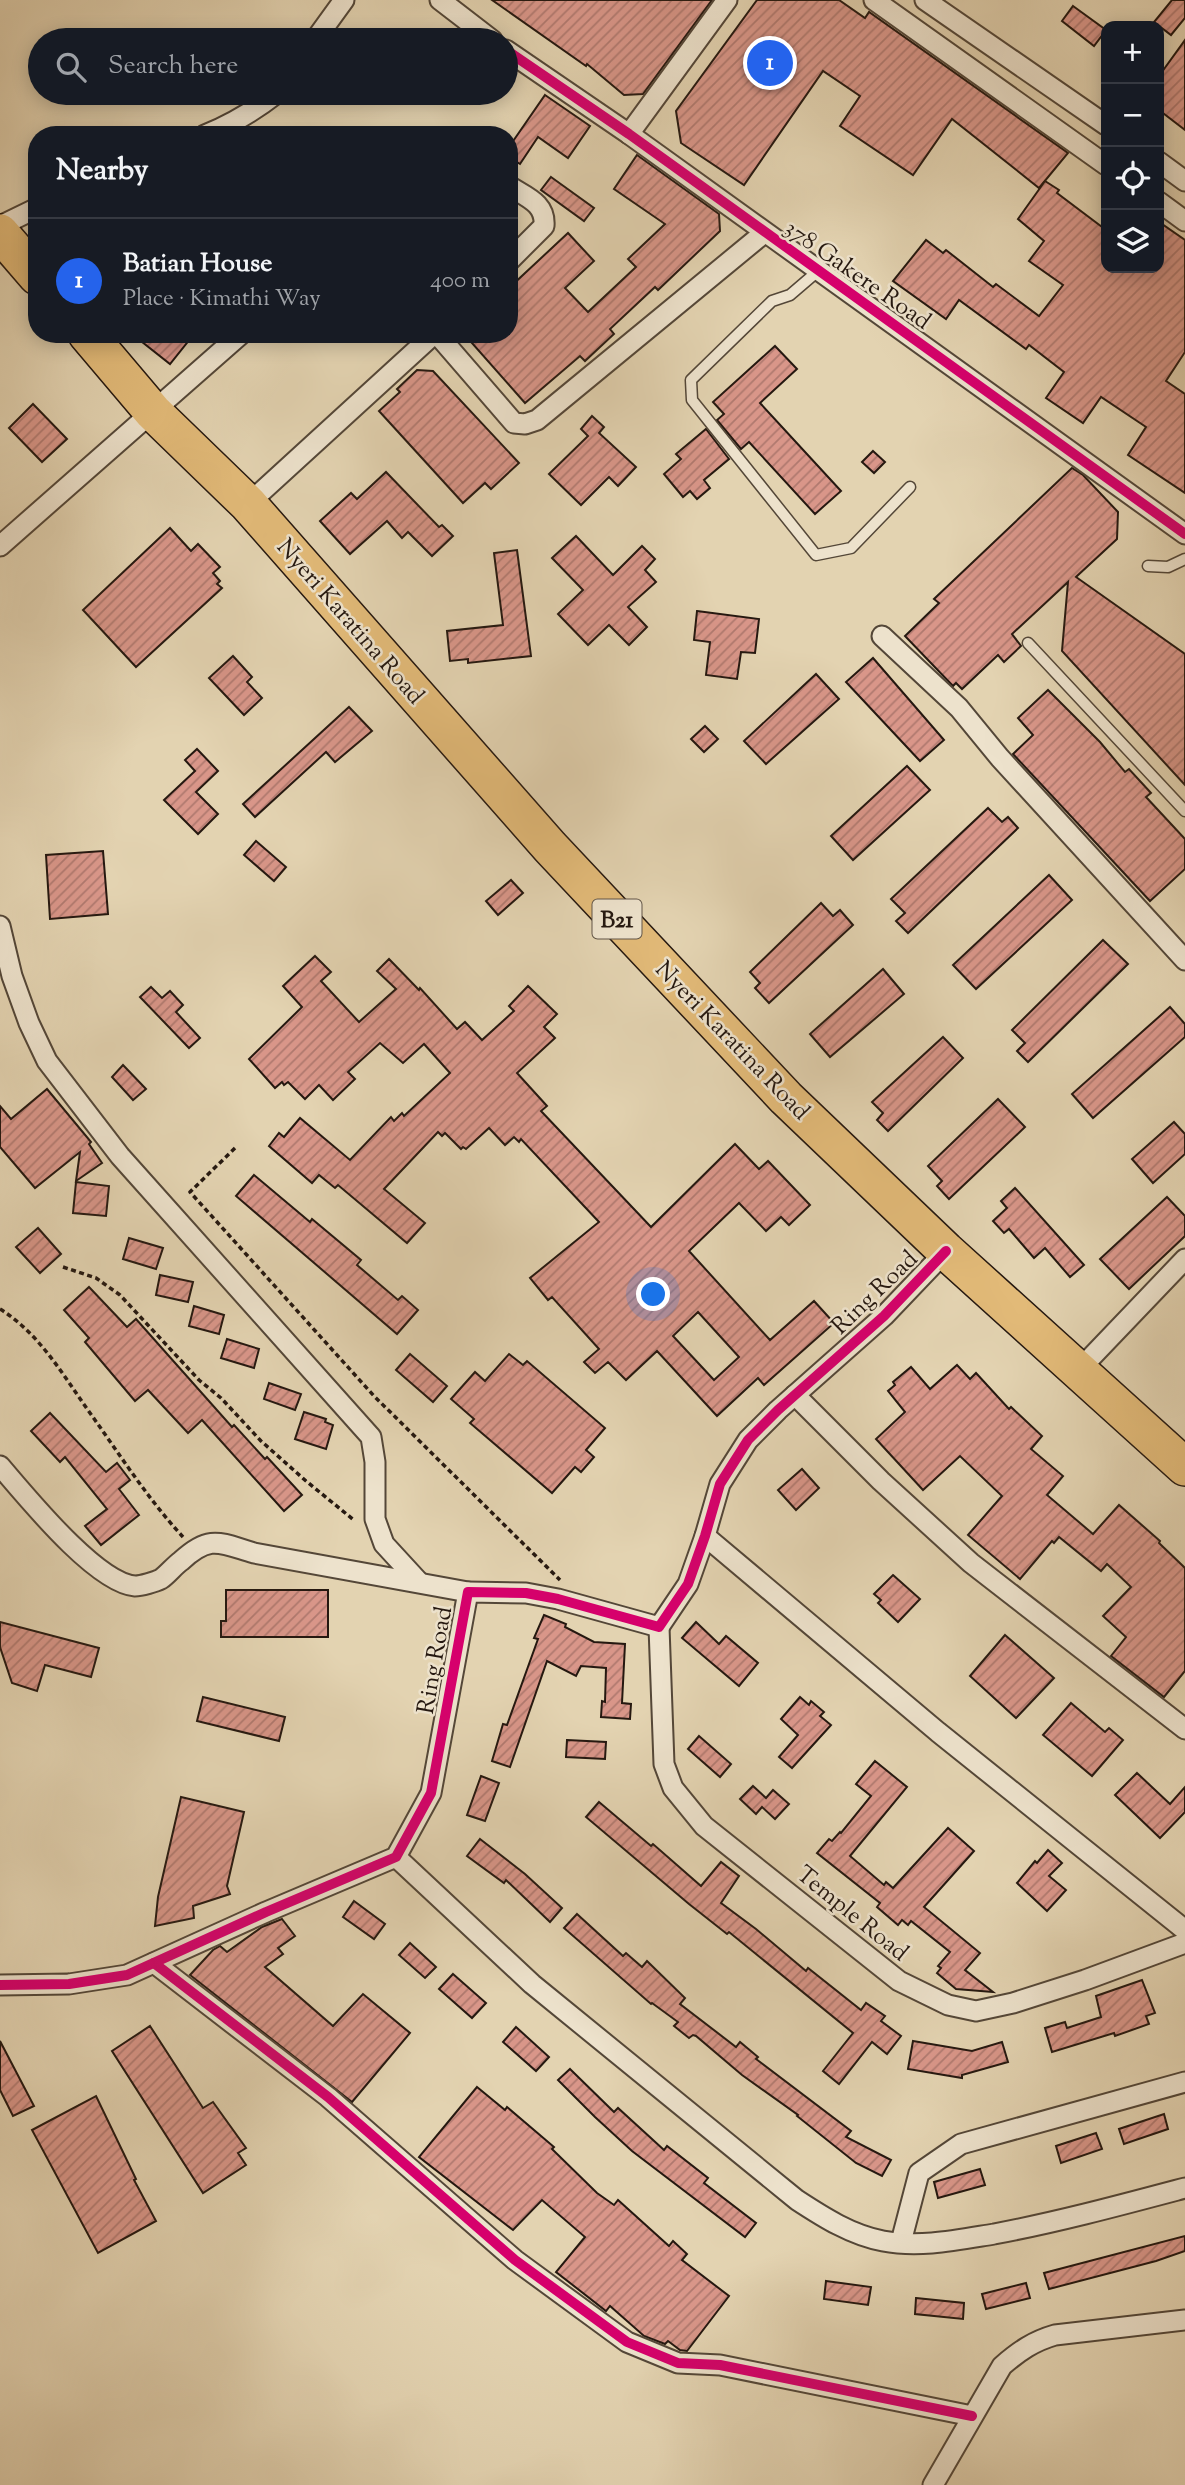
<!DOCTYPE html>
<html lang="en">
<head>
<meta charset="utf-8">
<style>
  :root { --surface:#171b24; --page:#242831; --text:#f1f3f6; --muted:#9ea1a6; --line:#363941; --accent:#2563eb }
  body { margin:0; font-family:"Sorts Mill Goudy",serif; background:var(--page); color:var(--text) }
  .controls { position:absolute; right:21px; top:21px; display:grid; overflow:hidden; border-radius:14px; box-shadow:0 4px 18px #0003 }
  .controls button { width:63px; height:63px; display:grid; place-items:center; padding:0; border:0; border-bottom:2px solid var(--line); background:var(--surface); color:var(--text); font:35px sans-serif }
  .you { position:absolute; left:654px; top:1295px; width:24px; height:24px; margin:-18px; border:5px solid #fff; border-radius:50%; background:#1a73e8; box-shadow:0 0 0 10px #1a73e833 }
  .badge { display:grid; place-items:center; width:46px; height:46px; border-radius:50%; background:var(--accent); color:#fff; font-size:23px; font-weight:700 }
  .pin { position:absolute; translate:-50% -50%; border:4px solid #fff; box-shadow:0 2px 7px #0006 }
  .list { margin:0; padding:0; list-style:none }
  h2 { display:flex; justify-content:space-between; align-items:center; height:91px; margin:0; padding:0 28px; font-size:30px }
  h2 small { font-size:23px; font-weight:400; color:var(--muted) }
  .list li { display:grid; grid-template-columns:46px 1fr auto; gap:21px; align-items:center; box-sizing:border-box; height:126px; padding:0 28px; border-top:2px solid var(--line) }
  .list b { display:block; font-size:26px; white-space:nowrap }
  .list p { margin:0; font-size:23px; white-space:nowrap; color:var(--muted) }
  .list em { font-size:23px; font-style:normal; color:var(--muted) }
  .icon { flex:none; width:38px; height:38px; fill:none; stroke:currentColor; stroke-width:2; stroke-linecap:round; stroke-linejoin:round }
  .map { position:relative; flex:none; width:1185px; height:2485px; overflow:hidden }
  .search { position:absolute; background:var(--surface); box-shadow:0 4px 18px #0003; left:28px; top:28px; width:490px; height:77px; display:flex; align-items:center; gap:18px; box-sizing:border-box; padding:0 24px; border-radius:38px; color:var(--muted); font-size:26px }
  .panel { position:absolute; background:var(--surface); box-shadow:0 4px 18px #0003; left:28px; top:126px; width:490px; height:217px; border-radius:28px }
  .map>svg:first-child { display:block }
  .building { fill:url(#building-hatch); stroke:#251810; stroke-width:2; fill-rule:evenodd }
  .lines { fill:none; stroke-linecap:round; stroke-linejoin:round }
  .lane-casing { stroke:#544738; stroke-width:13 }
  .street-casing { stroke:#544738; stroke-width:23 }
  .highway-casing { stroke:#251810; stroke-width:40 }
  .path { stroke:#251810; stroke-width:3.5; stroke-dasharray:5 3.5; stroke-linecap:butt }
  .lane { stroke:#ede2cc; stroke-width:10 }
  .street { stroke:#ede2cc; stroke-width:19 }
  .highway { stroke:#e2ba78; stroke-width:37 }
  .cycleway-casing { stroke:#ede2cc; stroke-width:15 }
  .cycleway { stroke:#d6006c; stroke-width:10 }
  .labels { text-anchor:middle; stroke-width:5; stroke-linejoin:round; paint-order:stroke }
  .shield { fill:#ede2cc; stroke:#615548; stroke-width:2 }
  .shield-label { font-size:23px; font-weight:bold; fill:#251810 }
  .street-label { font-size:24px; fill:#251810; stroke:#ede2cc }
</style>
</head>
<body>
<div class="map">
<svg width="1185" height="2485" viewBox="0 0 1185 2485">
  <defs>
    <pattern id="building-hatch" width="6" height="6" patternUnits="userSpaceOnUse" patternTransform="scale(1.75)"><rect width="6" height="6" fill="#d99689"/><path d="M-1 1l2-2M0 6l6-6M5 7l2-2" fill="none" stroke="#b0796f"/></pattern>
  </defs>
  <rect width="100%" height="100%" fill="#e3d3b1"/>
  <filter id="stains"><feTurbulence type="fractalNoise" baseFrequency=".00286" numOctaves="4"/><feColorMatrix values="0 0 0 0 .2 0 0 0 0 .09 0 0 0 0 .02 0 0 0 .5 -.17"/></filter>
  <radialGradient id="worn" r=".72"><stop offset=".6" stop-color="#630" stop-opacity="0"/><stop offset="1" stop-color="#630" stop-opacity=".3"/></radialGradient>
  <!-- building -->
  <g class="building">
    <polygon points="492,0 712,0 643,94 624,95 587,64 586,66"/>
    <polygon points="757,0 839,0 865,18 869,12 1068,153 1039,188 952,119 913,175 840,126 860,96 823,71 744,185 681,143 676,111"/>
    <polygon points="1172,0 1185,0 1185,18 1171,35 1154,22"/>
    <polygon points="1073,6 1106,30 1094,46 1062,21"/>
    <polygon points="1185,40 1185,130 1159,110 1159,76"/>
    <polygon points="545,95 590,126 568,158 538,137 520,164 509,157 509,147"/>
    <polygon points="637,155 719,214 720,231 658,290 655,287 610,329 614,334 585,361 580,356 525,403 464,334 509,334 509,288 568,233 594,261 565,288 588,312 636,267 628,259 665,224 614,189"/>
    <polygon points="551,177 594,208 584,221 541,190"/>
    <polygon points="1045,181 1059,190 1057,193 1106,230 1106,268 1159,268 1159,222 1185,240 1185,352 1166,381 1185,394 1185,493 1128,455 1146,427 1101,397 1083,423 1046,398 1064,372 1029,345 1026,349 959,300 946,319 893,281 926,240 943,253 946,250 993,287 996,284 1039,316 1063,285 1029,261 1044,241 1018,219"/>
    <polygon points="132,334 194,334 170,364"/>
    <polygon points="775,346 797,369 760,403 841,491 815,514 749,442 741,449 717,420 724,414 713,402"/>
    <polygon points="417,370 433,371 519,463 491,489 485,483 463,503 379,411 400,392 397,389"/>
    <polygon points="33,404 67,439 42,462 9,428"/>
    <polygon points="592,416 604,427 599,433 636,467 618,486 609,477 581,505 549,474 588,436 581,429"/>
    <polygon points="706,429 729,459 704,480 710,488 697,499 690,491 683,497 664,474 681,459 676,454"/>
    <polygon points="873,451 885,462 874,473 862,462"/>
    <polygon points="1072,468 1083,475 1118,512 1117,539 1076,577 1185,654 1185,785 1062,651 1068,582 1012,634 1021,646 1004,662 998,655 962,689 956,683 953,686 905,636 939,603 934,599"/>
    <polygon points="386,472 439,527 442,525 453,536 432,556 408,532 402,538 387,521 350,554 320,521 351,493 357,499"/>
    <polygon points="170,528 191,551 198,544 220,567 213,573 220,581 217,584 222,588 136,667 83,610"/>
    <polygon points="576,536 613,575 642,546 655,559 645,570 656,582 628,607 647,627 629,645 609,625 588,645 558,614 583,590 552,558"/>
    <polygon points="517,550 531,656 468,663 468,659 450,661 447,631 503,625 494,553"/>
    <polygon points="697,611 759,619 755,653 741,652 737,679 706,675 710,642 694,640"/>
    <polygon points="233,656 252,677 247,682 262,698 244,715 209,678"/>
    <polygon points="873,658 944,740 920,761 846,682"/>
    <polygon points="816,674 839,699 766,764 744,741"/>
    <polygon points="1048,690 1100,742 1125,772 1129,769 1151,793 1146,797 1185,839 1185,869 1150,901 1013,754 1033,735 1018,718"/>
    <polygon points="349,707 372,731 335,762 326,752 255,817 243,804"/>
    <polygon points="705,726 718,739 704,752 691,739"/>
    <polygon points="197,749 218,771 196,792 218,814 198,834 164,800 195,771 185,760"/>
    <polygon points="907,766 930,790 853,860 831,836"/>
    <polygon points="988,808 1002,822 1008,817 1018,828 908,933 896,921 905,913 891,899"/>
    <polygon points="256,841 286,867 274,881 244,855"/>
    <polygon points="103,851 108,914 50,919 46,855"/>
    <polygon points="1049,875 1072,900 976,989 953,965"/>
    <polygon points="511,880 523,893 498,915 486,901"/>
    <polygon points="821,903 833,916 840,910 853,925 769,1003 755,988 760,983 750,972"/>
    <polygon points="1103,940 1128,964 1028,1062 1017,1051 1025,1043 1012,1030"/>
    <path d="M315,956L331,972L321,981L359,1022L396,989L377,971L389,959L419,990L420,988L457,1029L465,1022L482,1040L514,1011L509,1006L528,986L557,1014L544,1027L555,1038L517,1073L547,1106L541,1111L651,1227L735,1144L759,1169L768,1161L810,1205L789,1225L781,1217L766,1231L739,1203L689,1251L770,1340L814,1301L834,1323L764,1385L758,1378L717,1416L657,1351L626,1380L608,1362L595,1373L584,1362L599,1349L552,1297L548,1300L530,1278L599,1222L521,1139L519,1142L514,1137L505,1145L489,1128L466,1149L463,1147L461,1149L445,1133L442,1136L438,1132L384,1189L425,1223L407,1243L338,1185L335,1188L319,1175L312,1183L269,1146L279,1133L284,1137L300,1118L350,1160L391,1117L394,1121L402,1113L404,1116L450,1073L424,1044L403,1063L380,1043L348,1072L355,1079L333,1100L319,1085L305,1099L288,1082L284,1085L282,1082L275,1088L249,1059L302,1007L283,986ZM698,1312L739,1357L714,1380L673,1336Z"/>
    <polygon points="883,969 904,994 830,1057 810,1034"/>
    <polygon points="151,987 162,998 170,991 183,1005 176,1012 200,1038 189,1048 140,997"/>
    <polygon points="1170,1007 1185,1024 1185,1037 1093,1118 1072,1094"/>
    <polygon points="943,1037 963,1058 888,1131 877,1120 883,1113 872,1102"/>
    <polygon points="123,1065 146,1089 133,1100 112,1077"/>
    <polygon points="47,1089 91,1142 89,1144 102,1163 76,1181 80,1152 35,1188 0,1147 0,1106 11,1119"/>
    <polygon points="998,1099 1025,1127 949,1199 937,1186 942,1181 928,1166"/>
    <polygon points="1174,1122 1185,1134 1185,1154 1153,1183 1132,1159"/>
    <polygon points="254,1175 310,1222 312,1219 361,1260 357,1265 398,1300 402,1296 418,1310 397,1334 236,1196"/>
    <polygon points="76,1182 109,1186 106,1216 73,1213"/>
    <polygon points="1015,1188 1084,1265 1070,1277 1045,1248 1034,1258 1009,1229 1004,1233 993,1221 1007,1208 1001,1201"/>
    <polygon points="1167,1197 1185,1216 1185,1236 1129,1289 1100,1259"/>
    <polygon points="38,1228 61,1254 40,1273 16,1247"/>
    <polygon points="129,1238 163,1248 156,1269 123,1259"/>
    <polygon points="160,1275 193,1282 188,1302 156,1295"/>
    <polygon points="89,1287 127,1327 136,1319 232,1427 234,1425 265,1459 267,1457 302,1495 284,1511 202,1420 188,1433 148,1390 135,1401 85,1342 89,1338 64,1310"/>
    <polygon points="194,1306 224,1315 219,1334 189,1326"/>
    <polygon points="227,1339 259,1349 254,1368 221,1358"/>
    <polygon points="410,1354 447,1386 433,1402 396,1370"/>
    <polygon points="509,1354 523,1365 527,1361 605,1428 586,1450 594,1457 581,1472 575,1467 552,1493 470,1423 474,1419 451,1399 475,1372 485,1381"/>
    <polygon points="957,1365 970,1379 976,1373 1009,1409 1011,1407 1042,1436 1031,1449 1063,1476 1047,1495 1093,1534 1119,1505 1160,1541 1159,1543 1185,1568 1185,1671 1164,1697 1111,1656 1126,1637 1103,1616 1131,1587 1107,1564 1101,1571 1059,1537 1054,1543 1052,1541 1020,1579 968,1535 1002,1496 960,1456 923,1490 876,1439 905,1412 888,1391 895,1385 893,1382 911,1367 930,1389"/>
    <polygon points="269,1383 301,1394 295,1410 264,1399"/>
    <polygon points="304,1412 326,1419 325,1422 333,1425 326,1449 295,1439"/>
    <polygon points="50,1413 106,1472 117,1463 130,1480 119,1489 139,1515 101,1545 85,1526 107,1509 65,1457 60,1462 31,1431"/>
    <polygon points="802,1469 819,1488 796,1510 778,1490"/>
    <polygon points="893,1575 920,1599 898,1622 878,1603 881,1600 874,1594"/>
    <polygon points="226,1590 328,1590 328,1637 221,1637 221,1621 226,1621"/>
    <polygon points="544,1615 566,1624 565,1627 594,1642 625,1644 622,1703 631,1704 630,1719 601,1717 602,1701 605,1702 606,1668 581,1666 576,1676 547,1661 510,1767 492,1761 503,1724 507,1725 538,1639 534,1638"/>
    <polygon points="0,1622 99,1648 91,1677 45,1665 37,1691 12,1683 0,1647"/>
    <polygon points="696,1622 719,1644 726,1636 758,1663 739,1686 682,1638"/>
    <polygon points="1005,1635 1054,1678 1016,1718 970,1676"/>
    <polygon points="203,1697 285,1717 279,1741 197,1721"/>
    <polygon points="800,1697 809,1705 811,1701 824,1712 820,1716 831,1725 792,1768 779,1757 798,1735 781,1719"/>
    <polygon points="1071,1703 1105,1732 1109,1728 1123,1740 1092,1776 1043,1735"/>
    <polygon points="699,1736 731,1764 720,1777 688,1749"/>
    <polygon points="567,1740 606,1742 605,1759 566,1757"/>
    <polygon points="875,1761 907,1787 850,1856 884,1885 886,1882 893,1888 948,1828 974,1851 924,1907 980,1953 965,1970 993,1992 956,1989 937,1973 941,1968 938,1966 950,1952 911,1921 908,1925 902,1920 898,1925 877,1907 880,1903 817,1853 829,1839 832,1841 840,1832 841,1833 871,1796 856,1784"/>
    <polygon points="1137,1773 1170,1804 1185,1787 1185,1812 1160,1838 1115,1795"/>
    <polygon points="481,1776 499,1783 485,1821 467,1815"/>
    <polygon points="753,1786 766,1798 773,1790 789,1804 775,1819 762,1807 756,1814 740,1799"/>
    <polygon points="181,1797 244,1812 227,1886 230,1894 193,1906 194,1918 155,1926 158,1897"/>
    <polygon points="599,1802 651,1846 653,1844 701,1886 721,1862 739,1876 721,1903 756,1929 806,1971 808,1968 861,2010 866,2003 885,2016 881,2021 901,2036 887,2054 872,2042 839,2084 823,2071 853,2033 729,1932 727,1934 689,1904 586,1817"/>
    <polygon points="480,1839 525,1874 562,1908 550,1922 506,1880 504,1883 467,1856"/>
    <polygon points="1048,1850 1062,1863 1049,1876 1066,1890 1047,1911 1017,1883 1035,1861 1037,1863"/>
    <polygon points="354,1901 385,1924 374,1939 343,1917"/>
    <polygon points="577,1914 623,1956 626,1953 642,1967 647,1961 685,1998 680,2004 736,2047 740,2042 758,2057 756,2059 851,2131 846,2137 891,2160 882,2176 856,2163 797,2116 798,2115 742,2075 696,2036 693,2035 689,2038 674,2026 678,2022 652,2003 651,2004 564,1928"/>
    <polygon points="282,1919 295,1936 278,1948 283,1954 265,1967 333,2026 363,1994 410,2033 352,2102 190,1975 213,1950 220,1946 227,1952 262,1927"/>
    <polygon points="410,1943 436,1967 425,1978 399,1955"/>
    <polygon points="453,1974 486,2003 472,2018 439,1989"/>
    <polygon points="1142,1980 1155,2013 1146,2016 1149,2024 1115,2036 1114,2033 1052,2052 1045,2028 1065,2022 1067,2028 1101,2017 1096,1996"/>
    <polygon points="150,2026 203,2108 213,2102 246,2148 238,2153 246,2165 203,2193 112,2051"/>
    <polygon points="516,2027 549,2057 536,2071 503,2042"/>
    <polygon points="0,2041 34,2106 13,2116 0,2090"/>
    <polygon points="913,2041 972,2051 1002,2042 1008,2062 962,2075 962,2078 908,2069"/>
    <polygon points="570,2069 614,2112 618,2108 664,2150 667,2146 708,2178 704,2183 756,2223 745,2237 632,2151 595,2117 558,2080"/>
    <polygon points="477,2087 505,2110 507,2107 554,2147 552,2149 597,2193 614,2205 618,2200 669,2246 673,2241 687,2254 682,2260 729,2296 687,2351 680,2350 668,2341 665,2344 644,2336 610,2306 606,2311 556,2272 585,2237 542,2200 513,2230 419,2157"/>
    <polygon points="96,2096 136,2179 134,2180 156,2221 98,2253 32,2130"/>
    <polygon points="1164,2114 1168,2129 1124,2144 1119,2129"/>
    <polygon points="1096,2133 1102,2149 1061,2163 1056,2146"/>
    <polygon points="980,2169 985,2185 938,2198 934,2182"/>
    <polygon points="1185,2236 1185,2251 1156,2261 1049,2289 1044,2273"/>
    <polygon points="826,2281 871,2287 868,2305 824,2299"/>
    <polygon points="1026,2283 1030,2298 986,2309 982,2294"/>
    <polygon points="916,2298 964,2303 963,2319 915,2314"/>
  </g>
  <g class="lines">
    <!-- lane casing -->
    <g class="lane-casing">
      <g id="lane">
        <polyline points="818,271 790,295 772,301 691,380 692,400 816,555 851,548 910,487"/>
        <polyline points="1148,566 1168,567 1185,559"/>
        <polyline points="1028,643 1185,811"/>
      </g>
    </g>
    <!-- street casing -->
    <g class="street-casing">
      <g id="street">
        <polyline points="440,0 492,40"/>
        <polyline points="874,0 1106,165"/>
        <polyline points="925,0 1106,125"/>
        <polyline points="315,40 344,0"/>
        <polyline points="506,50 629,134 1185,534"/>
        <polyline points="629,134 727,0"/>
        <path d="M205,135C232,124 254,111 277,93"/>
        <polyline points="1159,162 1185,181"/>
        <path d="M509,186C526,197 546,203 544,226L509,261"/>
        <polyline points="1159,202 1185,221"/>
        <polyline points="0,226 37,208"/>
        <polyline points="437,334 514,423 525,424 537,420 764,233"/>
        <polyline points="248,504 434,334"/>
        <polyline points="0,546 241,334"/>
        <polyline points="882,636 959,708 1000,758 1185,960"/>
        <polyline points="0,926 12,976 29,1023 47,1061 120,1156 371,1437 375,1462 375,1519 384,1544 418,1581"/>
        <polyline points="1079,1370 1185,1259"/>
        <polyline points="795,1395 881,1481 971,1563 1185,1729"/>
        <path d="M0,1466C26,1496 96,1583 135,1586C141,1586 155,1582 161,1579C168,1574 174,1566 181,1561C210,1534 220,1543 254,1553L468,1592"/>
        <polyline points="705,1536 938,1732 1185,1930"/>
        <polyline points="659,1627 664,1764 673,1788 704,1826 899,1981 948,2005 976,2011 1013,2003 1085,1980 1185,1943"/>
        <path d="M396,1857L532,1984L797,2200C823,2217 851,2235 883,2241C920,2248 957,2240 994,2234C1058,2222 1121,2205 1185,2188"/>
        <polyline points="154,1963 328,2097 515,2260 627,2342 678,2363 720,2365 972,2416"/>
        <polyline points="0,1985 69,1984 127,1975 266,1912 396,1857 431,1793 468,1592 526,1593 558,1599 659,1627 688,1584 705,1536 720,1484 748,1440 778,1410 884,1316 946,1251"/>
        <polyline points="901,2242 919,2173 961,2144 1185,2082"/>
        <path d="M933,2485L1002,2366C1019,2351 1034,2341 1055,2335L1185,2320"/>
      </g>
    </g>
    <!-- highway casing -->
    <g class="highway-casing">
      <g id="highway">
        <polyline points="0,233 37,276"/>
        <polyline points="87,334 153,412 248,504 550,847 786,1098 946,1251 1185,1467"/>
      </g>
    </g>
    <!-- path -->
    <g class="path">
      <polyline points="235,1148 190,1192 374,1396 560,1580"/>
      <polyline points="63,1267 96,1278 120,1295 199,1380 221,1398 261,1441 306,1481 355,1521"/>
      <path d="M0,1309C40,1334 63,1375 90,1413C120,1455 148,1499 183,1537"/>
    </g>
    <!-- lane -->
    <use href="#lane" class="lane"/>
    <!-- street -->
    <use href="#street" class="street"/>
    <!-- highway -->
    <use href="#highway" class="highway"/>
    <!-- cycleway casing -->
    <g class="cycleway-casing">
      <g id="cycleway">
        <polyline points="506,50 629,134 1185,534"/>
        <polyline points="154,1963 328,2097 515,2260 627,2342 678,2363 720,2365 972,2416"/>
        <polyline points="0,1985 69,1984 127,1975 266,1912 396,1857 431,1793 468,1592 526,1593 558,1599 659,1627 688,1584 705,1536 720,1484 748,1440 778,1410 884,1316 946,1251"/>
      </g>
    </g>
    <!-- cycleway -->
    <use href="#cycleway" class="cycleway"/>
  </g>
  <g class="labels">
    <!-- shield labels -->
    <rect class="shield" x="592.5" y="899.5" width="49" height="39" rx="5"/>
    <g class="shield-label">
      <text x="617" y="927">B21</text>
    </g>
    <!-- street labels -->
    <g class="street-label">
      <text transform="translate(858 274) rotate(35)" y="8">378 Gakere Road</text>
      <text transform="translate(351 621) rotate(49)" y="8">Nyeri Karatina Road</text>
      <text transform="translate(733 1040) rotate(46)" y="8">Nyeri Karatina Road</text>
      <text transform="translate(874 1292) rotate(-44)" y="8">Ring Road</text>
      <text transform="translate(434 1660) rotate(-80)" y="8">Ring Road</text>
      <text transform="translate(853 1913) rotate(39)" y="8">Temple Road</text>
    </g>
  </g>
  <rect width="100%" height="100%" filter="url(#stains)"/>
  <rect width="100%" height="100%" fill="url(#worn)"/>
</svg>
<div class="controls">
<button>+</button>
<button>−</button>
<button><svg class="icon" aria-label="locate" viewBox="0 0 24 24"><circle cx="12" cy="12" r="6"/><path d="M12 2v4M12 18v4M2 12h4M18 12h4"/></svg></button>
<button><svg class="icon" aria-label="layers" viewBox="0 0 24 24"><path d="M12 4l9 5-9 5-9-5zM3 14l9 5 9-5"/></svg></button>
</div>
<div class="you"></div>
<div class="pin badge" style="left:770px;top:63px">1</div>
<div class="search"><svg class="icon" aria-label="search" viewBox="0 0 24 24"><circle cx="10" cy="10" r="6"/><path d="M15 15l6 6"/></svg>Search here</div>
<section class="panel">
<h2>Nearby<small></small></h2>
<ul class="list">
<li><span class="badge">1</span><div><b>Batian House</b><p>Place · Kimathi Way</p></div><em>400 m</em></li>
</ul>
</section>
</div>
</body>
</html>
